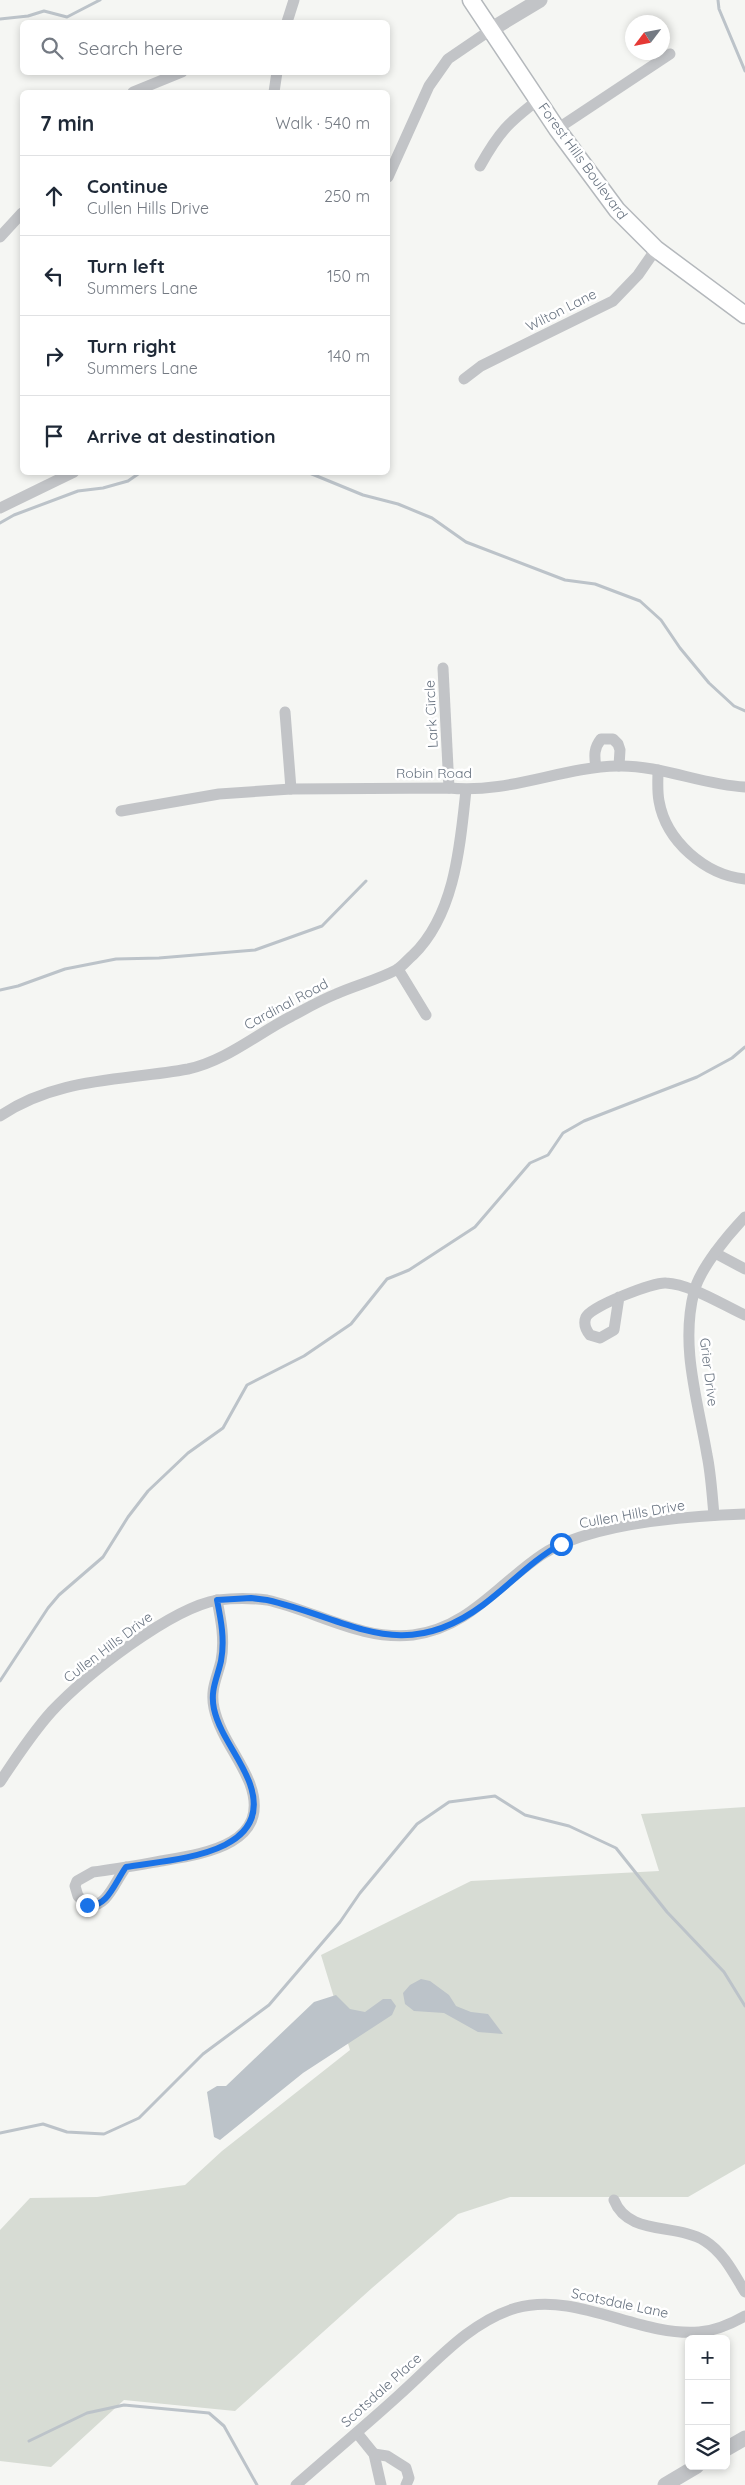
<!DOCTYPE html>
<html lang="en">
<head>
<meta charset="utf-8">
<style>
  :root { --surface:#fff; --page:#f6f6f7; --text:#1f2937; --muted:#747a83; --line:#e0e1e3 }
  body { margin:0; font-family:Quicksand,sans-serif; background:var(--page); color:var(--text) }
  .controls { position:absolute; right:15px; bottom:15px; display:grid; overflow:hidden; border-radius:8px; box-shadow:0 2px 8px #0003 }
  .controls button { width:45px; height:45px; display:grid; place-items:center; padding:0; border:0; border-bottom:1px solid var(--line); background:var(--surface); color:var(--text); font:25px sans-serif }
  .compass { position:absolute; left:625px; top:15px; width:45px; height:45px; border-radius:50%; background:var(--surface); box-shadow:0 2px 8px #0003; rotate:238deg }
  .stop { position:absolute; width:15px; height:15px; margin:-11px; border:4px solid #1a73e8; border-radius:50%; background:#fff }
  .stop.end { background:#1a73e8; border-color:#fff; box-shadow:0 1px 5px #0008 }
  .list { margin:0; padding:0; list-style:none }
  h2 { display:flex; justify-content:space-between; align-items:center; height:65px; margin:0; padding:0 20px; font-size:21px }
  h2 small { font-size:16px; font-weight:400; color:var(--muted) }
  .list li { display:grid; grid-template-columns:32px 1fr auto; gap:15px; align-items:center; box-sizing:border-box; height:80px; padding:0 20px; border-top:1px solid var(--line) }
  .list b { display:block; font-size:19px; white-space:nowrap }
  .list p { margin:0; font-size:16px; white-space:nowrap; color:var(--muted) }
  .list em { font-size:16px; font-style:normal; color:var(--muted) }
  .icon { flex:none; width:28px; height:28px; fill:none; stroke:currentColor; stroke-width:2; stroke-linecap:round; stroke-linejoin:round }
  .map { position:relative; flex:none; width:745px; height:2485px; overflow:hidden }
  .search { position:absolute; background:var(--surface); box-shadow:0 2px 8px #0003; left:20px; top:20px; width:370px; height:55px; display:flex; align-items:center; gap:12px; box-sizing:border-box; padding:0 18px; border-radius:8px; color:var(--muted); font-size:19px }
  .panel { position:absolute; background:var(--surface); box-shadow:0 2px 8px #0003; left:20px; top:90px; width:370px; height:385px; border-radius:8px }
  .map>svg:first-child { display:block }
  .green { fill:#d7dcd4 }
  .water { fill:#bcc3c9 }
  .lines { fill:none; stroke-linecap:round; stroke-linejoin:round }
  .stream { stroke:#bcc3c9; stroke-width:3 }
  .secondary-casing { stroke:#b4b8bc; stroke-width:19 }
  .minor { stroke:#c2c4c7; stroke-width:11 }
  .tertiary { stroke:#c2c4c7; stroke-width:15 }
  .secondary { stroke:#fff; stroke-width:16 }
  .route { stroke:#1a73e8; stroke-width:6 }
  .labels { text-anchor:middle; stroke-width:5; stroke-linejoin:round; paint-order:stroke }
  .street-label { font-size:14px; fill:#687380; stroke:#fff }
</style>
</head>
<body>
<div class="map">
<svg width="745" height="2485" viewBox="0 0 745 2485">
  <rect width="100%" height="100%" fill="#f5f6f3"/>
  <!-- green -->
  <polygon class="green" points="745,1807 745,2164 688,2197 510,2197 458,2214 372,2288 235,2411 124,2400 51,2467 0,2461 0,2230 30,2198 97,2197 185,2185 222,2151 350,2050 321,1955 471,1881 659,1871 641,1814"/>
  <!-- water -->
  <g class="water">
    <polygon points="421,1979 430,1981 449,1995 456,2006 471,2012 488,2014 503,2034 478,2032 444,2013 414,2011 405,2004 403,1993 410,1985"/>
    <polygon points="336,1995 350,2009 365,2012 383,1999 391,1999 396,2006 392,2015 303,2073 220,2140 214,2137 207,2092 217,2086 226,2086 314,2002"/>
  </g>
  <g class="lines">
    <!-- stream -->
    <g class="stream">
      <polyline points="718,0 719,9 745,71"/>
      <polyline points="0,19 28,16 44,11 67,17 100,0"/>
      <polyline points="307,472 363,495 398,504 432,518 466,542 565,580 595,584 640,601 661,620 680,648 709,683 734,706 745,711"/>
      <polyline points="0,523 14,515 78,491 103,488 128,481 141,472"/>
      <polyline points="0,990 18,986 65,969 116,959 159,958 255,950 322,926 366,881"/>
      <polyline points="0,1681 48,1608 59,1595 103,1557 128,1517 148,1491 188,1453 223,1428 247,1385 304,1356 351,1324 387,1279 409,1270 475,1227 530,1163 548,1155 563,1133 584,1121 697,1077 732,1058 745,1047"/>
      <polyline points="0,2133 43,2124 67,2132 104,2134 139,2118 203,2054 269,2005 340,1922 360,1893 417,1824 449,1802 495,1796 525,1815 569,1826 616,1848 667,1912 724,1972 745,2006"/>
      <polyline points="29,2441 87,2413 124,2405 209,2413 224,2426 257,2485"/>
    </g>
    <!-- secondary casing -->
    <g class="secondary-casing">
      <polyline id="secondary" points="471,0 557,129 617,210 656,249 745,315"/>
    </g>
    <!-- minor -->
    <g class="minor">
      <polyline points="287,22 294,0"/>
      <polyline points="133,92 182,72"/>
      <polyline points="274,92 277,72"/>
      <polyline points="557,129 670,54"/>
      <path d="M480,166C499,132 508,123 538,100"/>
      <polyline points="388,177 429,86 448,59 492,29"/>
      <polyline points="0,237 22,213"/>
      <polyline points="464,379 481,366 613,301 638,275 656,249"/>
      <polyline points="0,508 74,472"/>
      <polyline points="443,668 449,788"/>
      <polyline points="285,712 291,789"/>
      <path d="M596,767C594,755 594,748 601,739H613L618,744L620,750L619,766"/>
      <path d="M658,770C658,780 657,791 659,801C666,841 705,875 745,879"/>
      <path d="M121,811L219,794L291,789L449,788C509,794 561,767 618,766C661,765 702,785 745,787"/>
      <polyline points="398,969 426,1015"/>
      <path d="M0,1116C57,1077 123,1081 188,1069C226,1061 258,1033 292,1016C307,1008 321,1000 336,994C356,985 377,980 396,970C402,967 407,960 413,955C455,914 460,846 466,790"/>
      <polyline points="715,1253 745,1269"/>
      <path d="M619,1297L614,1330L600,1338L590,1335C586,1330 583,1324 586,1317C591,1306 654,1282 666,1283C690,1284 723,1305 745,1315"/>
      <path d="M714,1515C712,1495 711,1474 707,1455C698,1401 680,1347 694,1292C700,1268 728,1235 745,1217"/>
      <path d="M0,1782C16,1758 32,1733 52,1711C85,1676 170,1608 218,1600C234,1598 251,1598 267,1600C316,1611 362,1641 413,1635C469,1628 499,1583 543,1554C591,1523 688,1516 745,1514"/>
      <path d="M126,1867C115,1881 107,1909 87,1905L78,1896L75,1886L77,1881L93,1872C116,1869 138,1865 161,1861C203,1854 272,1845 250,1784C240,1758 220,1736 214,1708C210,1689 217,1678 221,1661C225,1640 221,1620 217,1600"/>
      <path d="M614,2200C628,2236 676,2223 705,2241C724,2253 734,2274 745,2292"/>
      <polyline points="357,2433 374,2454 381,2485"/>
      <polyline points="374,2454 387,2456 406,2468 409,2478 406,2485"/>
      <path d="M296,2485C330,2455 365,2426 399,2395C435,2363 469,2322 516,2308C577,2291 639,2337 699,2332C715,2331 731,2324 745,2316"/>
    </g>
    <!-- tertiary -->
    <g class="tertiary">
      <polyline points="492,29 540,0"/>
      <polyline points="726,2449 745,2438"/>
      <polyline points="665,2485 697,2466"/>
    </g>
    <!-- secondary -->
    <use href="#secondary" class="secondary"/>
  </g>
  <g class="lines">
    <!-- route -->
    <path class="route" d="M87,1905C107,1909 115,1882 126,1867C171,1859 275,1856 250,1784C241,1758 220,1736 214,1709C210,1690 217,1679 221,1661C225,1640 221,1620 217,1600L251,1598L267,1600C351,1619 401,1666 483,1605C510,1585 531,1561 561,1544"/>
  </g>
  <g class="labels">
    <!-- street labels -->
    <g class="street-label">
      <text transform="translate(583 161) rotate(54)" y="5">Forest Hills Boulevard</text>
      <text transform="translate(561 310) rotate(-27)" y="5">Wilton Lane</text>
      <text transform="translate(431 714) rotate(-93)" y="5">Lark Circle</text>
      <text x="434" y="778">Robin Road</text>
      <text transform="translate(286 1004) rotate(-28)" y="5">Cardinal Road</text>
      <text transform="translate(709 1372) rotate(83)" y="5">Grier Drive</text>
      <text transform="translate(632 1514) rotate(-10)" y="5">Cullen Hills Drive</text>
      <text transform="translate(108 1647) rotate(-37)" y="5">Cullen Hills Drive</text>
      <text transform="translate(620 2303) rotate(12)" y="5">Scotsdale Lane</text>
      <text transform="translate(381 2390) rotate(-42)" y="5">Scotsdale Place</text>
    </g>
  </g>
</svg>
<div class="controls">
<button>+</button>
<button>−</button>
<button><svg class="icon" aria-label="layers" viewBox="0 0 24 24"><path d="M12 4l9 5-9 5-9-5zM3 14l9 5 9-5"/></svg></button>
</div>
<svg class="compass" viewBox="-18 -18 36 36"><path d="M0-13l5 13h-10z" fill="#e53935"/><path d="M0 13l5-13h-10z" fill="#747a83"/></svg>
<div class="stop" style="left:561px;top:1544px"></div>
<div class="stop end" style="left:87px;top:1905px"></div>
<div class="search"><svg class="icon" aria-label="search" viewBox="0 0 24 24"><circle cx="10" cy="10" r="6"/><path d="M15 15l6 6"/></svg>Search here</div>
<section class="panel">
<h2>7 min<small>Walk · 540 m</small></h2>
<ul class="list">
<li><svg class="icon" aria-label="ahead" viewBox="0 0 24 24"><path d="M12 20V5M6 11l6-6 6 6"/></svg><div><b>Continue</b><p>Cullen Hills Drive</p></div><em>250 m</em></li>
<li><svg class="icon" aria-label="left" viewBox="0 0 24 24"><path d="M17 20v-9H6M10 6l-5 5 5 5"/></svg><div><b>Turn left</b><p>Summers Lane</p></div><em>150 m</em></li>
<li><svg class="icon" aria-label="right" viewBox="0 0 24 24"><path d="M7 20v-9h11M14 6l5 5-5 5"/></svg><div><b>Turn right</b><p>Summers Lane</p></div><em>140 m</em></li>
<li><svg class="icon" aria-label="arrive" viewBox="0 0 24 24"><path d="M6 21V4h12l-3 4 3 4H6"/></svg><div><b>Arrive at destination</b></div></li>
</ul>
</section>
</div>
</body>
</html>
